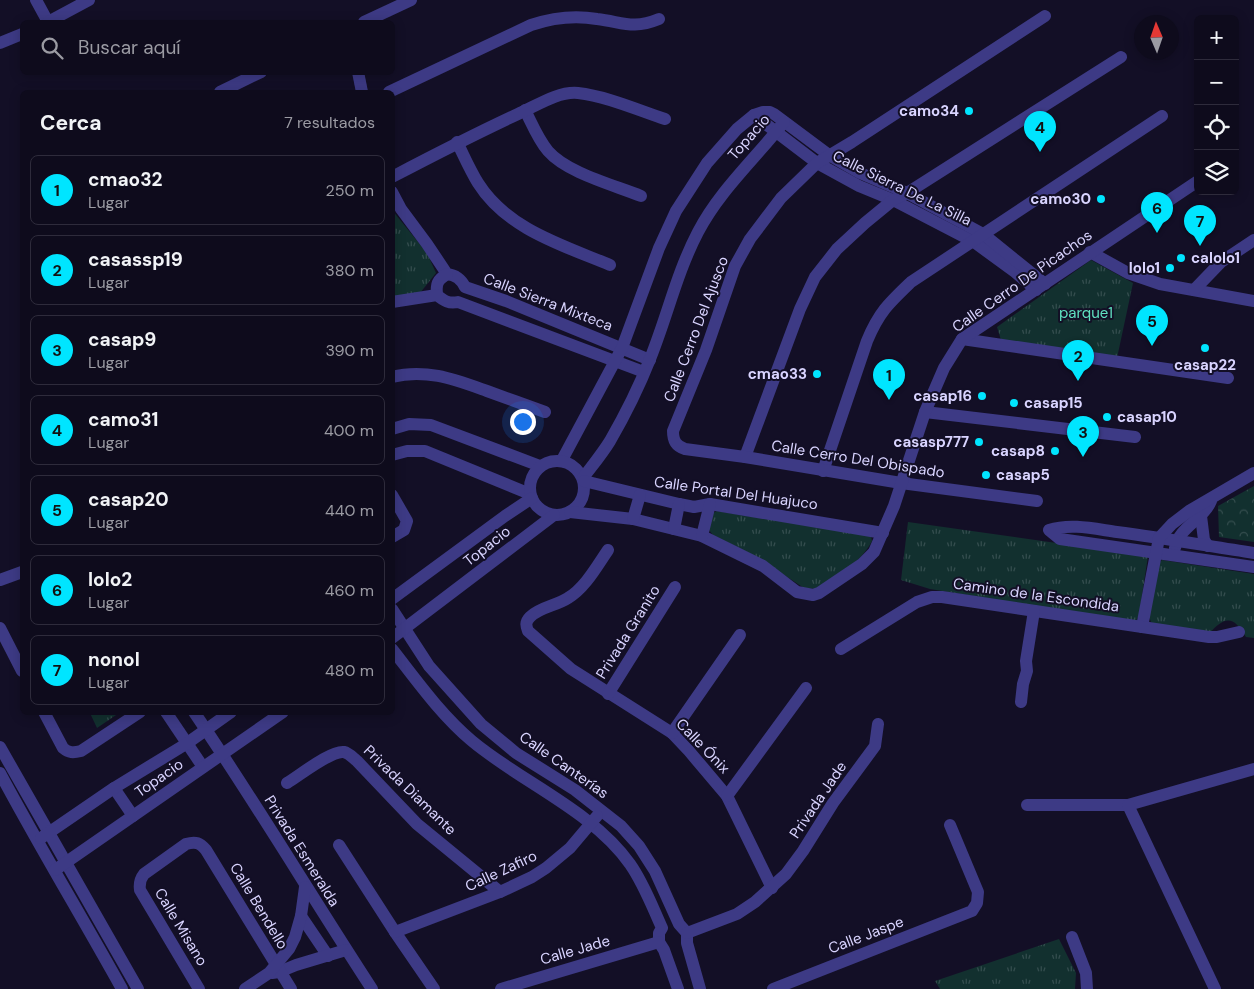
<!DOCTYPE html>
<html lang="es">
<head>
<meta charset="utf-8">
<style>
  :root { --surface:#0e0b1c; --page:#1c1929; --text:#f1f3f6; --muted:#9b9ba3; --line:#2e2b3b; --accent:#00e5ff }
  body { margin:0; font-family:"DM Sans",sans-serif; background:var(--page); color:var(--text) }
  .controls { position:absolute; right:15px; top:15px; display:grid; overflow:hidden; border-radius:8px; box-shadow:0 2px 12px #0003 }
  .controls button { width:45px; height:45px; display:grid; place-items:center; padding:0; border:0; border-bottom:1px solid var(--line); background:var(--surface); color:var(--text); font:25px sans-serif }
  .compass { position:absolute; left:1134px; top:15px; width:45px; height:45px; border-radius:50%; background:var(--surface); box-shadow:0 2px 12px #0003; rotate:358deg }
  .you { position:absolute; left:522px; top:421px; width:18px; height:18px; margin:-12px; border:4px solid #fff; border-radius:50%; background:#1a73e8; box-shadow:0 0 0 8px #1a73e833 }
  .badge { display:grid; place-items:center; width:32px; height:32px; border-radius:50%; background:var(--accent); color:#111; font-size:16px; font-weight:700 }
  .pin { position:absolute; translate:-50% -41px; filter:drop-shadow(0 1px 2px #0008) }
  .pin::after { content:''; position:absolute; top:26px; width:18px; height:15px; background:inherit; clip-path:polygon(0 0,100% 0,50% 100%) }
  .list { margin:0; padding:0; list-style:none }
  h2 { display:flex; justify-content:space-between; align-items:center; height:65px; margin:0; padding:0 20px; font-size:21px }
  h2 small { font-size:16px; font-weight:400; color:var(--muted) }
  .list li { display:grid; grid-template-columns:32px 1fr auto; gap:15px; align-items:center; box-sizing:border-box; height:70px; margin:0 10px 10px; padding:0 10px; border:1px solid var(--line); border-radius:8px }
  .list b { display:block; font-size:19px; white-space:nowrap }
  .list p { margin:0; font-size:16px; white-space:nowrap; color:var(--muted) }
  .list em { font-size:16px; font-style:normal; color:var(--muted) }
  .icon { flex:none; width:28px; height:28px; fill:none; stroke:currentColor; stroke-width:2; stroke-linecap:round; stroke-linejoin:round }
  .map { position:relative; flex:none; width:1254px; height:989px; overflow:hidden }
  .search { position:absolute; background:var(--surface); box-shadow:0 2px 12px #0003; left:20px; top:20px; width:375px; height:55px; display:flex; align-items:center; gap:12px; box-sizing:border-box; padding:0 18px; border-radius:8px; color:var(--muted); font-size:19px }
  .panel { position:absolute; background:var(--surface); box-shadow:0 2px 12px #0003; left:20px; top:90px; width:375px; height:625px; border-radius:8px }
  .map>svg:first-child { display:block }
  .forest { fill:url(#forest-crowns) }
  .park { fill:url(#park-tufts) }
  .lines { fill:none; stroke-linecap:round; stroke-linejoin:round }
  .minor { stroke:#3d3a85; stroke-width:12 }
  .poi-dot { fill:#00e5ff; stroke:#130f26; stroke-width:2 }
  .labels { text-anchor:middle; stroke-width:4; stroke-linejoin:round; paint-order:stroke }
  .poi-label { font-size:15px; font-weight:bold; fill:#d9d4ff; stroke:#130f26; text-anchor:end }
  .street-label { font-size:15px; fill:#d9d4ff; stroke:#130f26 }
  .park-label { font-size:15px; fill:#5fe0c0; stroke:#130f26 }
</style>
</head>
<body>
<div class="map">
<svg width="1254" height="989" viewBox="0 0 1254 989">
  <defs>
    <pattern id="forest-crowns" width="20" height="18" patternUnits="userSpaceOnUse" patternTransform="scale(1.25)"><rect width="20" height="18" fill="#12302f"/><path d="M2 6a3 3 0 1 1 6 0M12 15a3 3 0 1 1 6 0" fill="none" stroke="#344d4e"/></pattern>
    <pattern id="park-tufts" width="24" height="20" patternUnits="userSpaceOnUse" patternTransform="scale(1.25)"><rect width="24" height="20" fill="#12302f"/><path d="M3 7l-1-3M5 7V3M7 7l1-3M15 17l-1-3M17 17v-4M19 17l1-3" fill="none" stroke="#344d4e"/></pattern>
  </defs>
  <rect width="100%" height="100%" fill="#130f26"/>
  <!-- forest -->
  <polygon class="forest" points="1254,486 1254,542 1219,537 1218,506"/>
  <!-- park -->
  <g class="park">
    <polygon points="392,210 427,253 436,273 420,293 393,297"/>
    <polygon points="1091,260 1133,283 1117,358 1001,340 997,327"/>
    <path d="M717,511L871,536L872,541C860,564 837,575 817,589L804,588L755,556L713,535L709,530L713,513Z"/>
    <polygon points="908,522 1148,556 1139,615 1136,621 1129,621 930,589 901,580"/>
    <path d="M1162,560L1254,574V638L1246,637C1234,616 1225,615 1209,634L1154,624L1151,622L1149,616L1159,563Z"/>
    <polygon points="90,713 119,713 97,728"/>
    <polygon points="1059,939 1076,973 1075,989 940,989 935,981"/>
  </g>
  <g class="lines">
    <!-- minor -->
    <g class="minor">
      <polyline points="36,0 48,22"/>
      <polyline points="48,22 89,0"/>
      <polyline points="364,22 411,0"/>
      <polyline points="0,43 22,34"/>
      <polyline points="358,72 362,92"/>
      <polyline points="220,92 261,72"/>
      <path d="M389,92L531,25C552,18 574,15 597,19C623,22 632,30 659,19"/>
      <path d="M525,110C532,124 538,139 548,151C567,173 614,185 641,196"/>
      <polyline points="754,115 817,163 859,186 893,200 974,242 1015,272 1036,290"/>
      <path d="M457,142C464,156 470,170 478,183C507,229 562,245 610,265"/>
      <path d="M392,177C434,155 475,134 518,114C536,106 558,91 578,93C606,96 638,110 665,119"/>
      <path d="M392,192L401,209L427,244L447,274C456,275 461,279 465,287L506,301L650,360"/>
      <polyline points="1090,252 1128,273 1160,284 1254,301"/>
      <polyline points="1194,290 1221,262 1254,240"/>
      <path d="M437,295C436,284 437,280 447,274"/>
      <path d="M392,302L437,295C444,301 449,304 458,302L644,372"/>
      <polyline points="962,339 1228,378"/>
      <path d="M392,377C426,368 456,380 487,391C506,398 526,405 545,412"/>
      <polyline points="925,412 1135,437"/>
      <polyline points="392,429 409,424 431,425 540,466"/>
      <polyline points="392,455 407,451 425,451 530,494"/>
      <polyline points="745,457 800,309 815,277 837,249 865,223 893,200 907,193 1121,57"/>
      <polyline points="562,460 622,348 659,248 676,211 707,163 737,129 754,115 763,112 770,112 774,114 829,155 860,173 907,193 983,234 1045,284"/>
      <circle cx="557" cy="488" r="27"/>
      <path d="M823,471L867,341C879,312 889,303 911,282L1162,116"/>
      <path d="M583,478C592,466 602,454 610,441C625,415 639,387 650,359C667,317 677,272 698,232C720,190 755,159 784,122"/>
      <polyline points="584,481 679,504 694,507 710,504 883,533"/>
      <polyline points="392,495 407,521 404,530 392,537"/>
      <path d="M1037,501L901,483L745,457L685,449C676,446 673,441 673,431L706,350L735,266L750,239L781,198L817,163L852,142L1045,16"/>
      <polyline points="570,512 633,519 702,536 763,566 797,592 813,595 819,593 862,564 874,552 894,506 925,412 944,368 962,339 1198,181"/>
      <polyline points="1201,516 1204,540 1208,546"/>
      <polyline points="633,519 640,495"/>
      <polyline points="674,529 679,504"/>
      <polyline points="702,536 710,504"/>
      <path d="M1175,548C1179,527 1203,520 1211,501"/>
      <path d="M608,550C597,566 585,588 568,598C556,606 540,607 530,617C525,622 526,626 528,631L571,669L672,733L689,751L727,796L772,888"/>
      <path d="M1254,553C1208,546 1163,538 1117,532C1095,529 1071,523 1049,530L1060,539L1067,540L1254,567"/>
      <polyline points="0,580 22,572"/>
      <polyline points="392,599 505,516 532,498"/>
      <polyline points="392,609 429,666 481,724 516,753 575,790 621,826 639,846 655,871 679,924 687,933 687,943 700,989"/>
      <polyline points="1142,627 1159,538 1172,524 1189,511 1254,473"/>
      <polyline points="0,628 22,671"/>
      <polyline points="392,638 554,515"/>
      <path d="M392,649C417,681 441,715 472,741C521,782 593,811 630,864C644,884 652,906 662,928L659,933V942L664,950L678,989"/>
      <polyline points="841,649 917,602 932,597 942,597 1209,637 1217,637 1239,632"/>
      <polyline points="608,694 675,587"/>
      <polyline points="1021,702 1023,684 1027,671 1026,661 1034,611"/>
      <path d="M44,712L63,748C69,753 73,753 81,751L140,712"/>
      <polyline points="166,712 203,767"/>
      <path d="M194,712C256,803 312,897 372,989"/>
      <polyline points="672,733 740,635"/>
      <polyline points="0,747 138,989"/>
      <path d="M0,773C39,846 82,917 122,989"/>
      <path d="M287,783C299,776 331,750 344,752C349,753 353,758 357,761L417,824L500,892"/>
      <polyline points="114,788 133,816"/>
      <polyline points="727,796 806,688"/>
      <polyline points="1027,805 1128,805 1254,769"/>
      <polyline points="1128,805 1215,989"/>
      <polyline points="41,838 114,788 186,744 231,712"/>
      <polyline points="339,845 395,932 434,989"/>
      <polyline points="55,870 283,712"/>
      <polyline points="301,916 328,956"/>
      <polyline points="395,932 500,892 532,877 546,868 570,848 597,816"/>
      <polyline points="687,933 737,914 755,902 786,874 803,851 833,803 875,746 878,724"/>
      <polyline points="1072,937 1086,973 1087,989"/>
      <polyline points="272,973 279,972 296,965 346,950"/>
      <path d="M199,989L140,890C139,883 140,879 144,874L186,844C196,841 200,843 206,850L291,989"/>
      <polyline points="245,989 269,973 289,949 295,937 301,916 305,887"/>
      <polyline points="501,989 659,942"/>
      <polyline points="773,989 972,911 977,903 978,892 950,825"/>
    </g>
  </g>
  <!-- markers -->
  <g class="poi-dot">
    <circle cx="969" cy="111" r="5"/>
    <circle cx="1101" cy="199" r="5"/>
    <circle cx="1181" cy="258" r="5"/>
    <circle cx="1170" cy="268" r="5"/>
    <circle cx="1205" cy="348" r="5"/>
    <circle cx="817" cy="374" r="5"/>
    <circle cx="982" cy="396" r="5"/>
    <circle cx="1014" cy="403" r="5"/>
    <circle cx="1107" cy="417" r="5"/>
    <circle cx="979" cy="442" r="5"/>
    <circle cx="1055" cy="451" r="5"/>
    <circle cx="986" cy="475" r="5"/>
  </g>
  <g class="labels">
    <!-- poi labels -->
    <g class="poi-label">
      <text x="959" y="116">camo34</text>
      <text x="1091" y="204">camo30</text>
      <text x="1191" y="263" text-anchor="start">calolo1</text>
      <text x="1160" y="273">lolo1</text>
      <text x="1205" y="370" text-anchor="middle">casap22</text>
      <text x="807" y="379">cmao33</text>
      <text x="972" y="401">casap16</text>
      <text x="1024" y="408" text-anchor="start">casap15</text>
      <text x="1117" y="422" text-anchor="start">casap10</text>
      <text x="969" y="447">casasp777</text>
      <text x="1045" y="456">casap8</text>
      <text x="996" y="480" text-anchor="start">casap5</text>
    </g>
    <!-- street labels -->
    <g class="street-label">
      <text transform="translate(749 137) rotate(-49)" y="5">Topacio</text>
      <text transform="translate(902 188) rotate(26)" y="5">Calle Sierra De La Silla</text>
      <text transform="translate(1022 281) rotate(-35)" y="5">Calle Cerro De Picachos</text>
      <text transform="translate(548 302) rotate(21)" y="5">Calle Sierra Mixteca</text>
      <text transform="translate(696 329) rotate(-69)" y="5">Calle Cerro Del Ajusco</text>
      <text transform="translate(858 459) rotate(9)" y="5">Calle Cerro Del Obispado</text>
      <text transform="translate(736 493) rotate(8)" y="5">Calle Portal Del Huajuco</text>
      <text transform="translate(487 546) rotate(-38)" y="5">Topacio</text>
      <text transform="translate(1036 595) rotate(8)" y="5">Camino de la Escondida</text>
      <text transform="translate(628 632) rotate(-58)" y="5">Privada Granito</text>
      <text transform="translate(703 746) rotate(46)" y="5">Calle Ónix</text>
      <text transform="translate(564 765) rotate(35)" y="5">Calle Canterías</text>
      <text transform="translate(159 778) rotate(-35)" y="5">Topacio</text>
      <text transform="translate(410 790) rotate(44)" y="5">Privada Diamante</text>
      <text transform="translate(818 800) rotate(-56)" y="5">Privada Jade</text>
      <text transform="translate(302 851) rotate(58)" y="5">Privada Esmeralda</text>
      <text transform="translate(501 871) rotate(-25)" y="5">Calle Zafiro</text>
      <text transform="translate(259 906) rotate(59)" y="5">Calle Bendello</text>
      <text transform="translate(181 927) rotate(59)" y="5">Calle Misano</text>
      <text transform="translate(866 935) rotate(-21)" y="5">Calle Jaspe</text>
      <text transform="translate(575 950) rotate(-16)" y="5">Calle Jade</text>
    </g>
    <!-- park labels -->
    <g class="park-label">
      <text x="1086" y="318">parque1</text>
    </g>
  </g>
</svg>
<div class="controls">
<button>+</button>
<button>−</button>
<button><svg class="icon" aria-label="locate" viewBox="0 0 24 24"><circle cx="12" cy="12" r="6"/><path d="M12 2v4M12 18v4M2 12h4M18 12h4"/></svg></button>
<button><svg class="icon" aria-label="layers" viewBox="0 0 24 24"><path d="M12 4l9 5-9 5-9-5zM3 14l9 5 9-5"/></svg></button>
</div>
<svg class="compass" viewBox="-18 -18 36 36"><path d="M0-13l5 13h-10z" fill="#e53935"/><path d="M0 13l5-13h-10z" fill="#9b9ba3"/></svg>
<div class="you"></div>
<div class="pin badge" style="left:889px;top:400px">1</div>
<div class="pin badge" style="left:1078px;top:381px">2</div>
<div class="pin badge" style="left:1083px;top:457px">3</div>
<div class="pin badge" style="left:1040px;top:152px">4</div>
<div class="pin badge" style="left:1152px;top:346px">5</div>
<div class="pin badge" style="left:1157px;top:233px">6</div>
<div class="pin badge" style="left:1200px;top:246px">7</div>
<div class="search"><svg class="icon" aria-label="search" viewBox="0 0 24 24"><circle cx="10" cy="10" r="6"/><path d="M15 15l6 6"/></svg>Buscar aquí</div>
<section class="panel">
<h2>Cerca<small>7 resultados</small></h2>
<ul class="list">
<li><span class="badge">1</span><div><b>cmao32</b><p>Lugar</p></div><em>250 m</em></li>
<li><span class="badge">2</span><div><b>casassp19</b><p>Lugar</p></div><em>380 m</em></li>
<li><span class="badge">3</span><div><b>casap9</b><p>Lugar</p></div><em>390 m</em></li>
<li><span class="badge">4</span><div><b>camo31</b><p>Lugar</p></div><em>400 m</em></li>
<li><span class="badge">5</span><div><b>casap20</b><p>Lugar</p></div><em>440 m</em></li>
<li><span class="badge">6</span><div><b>lolo2</b><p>Lugar</p></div><em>460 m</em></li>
<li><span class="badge">7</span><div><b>nonol</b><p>Lugar</p></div><em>480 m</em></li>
</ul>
</section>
</div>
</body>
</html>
